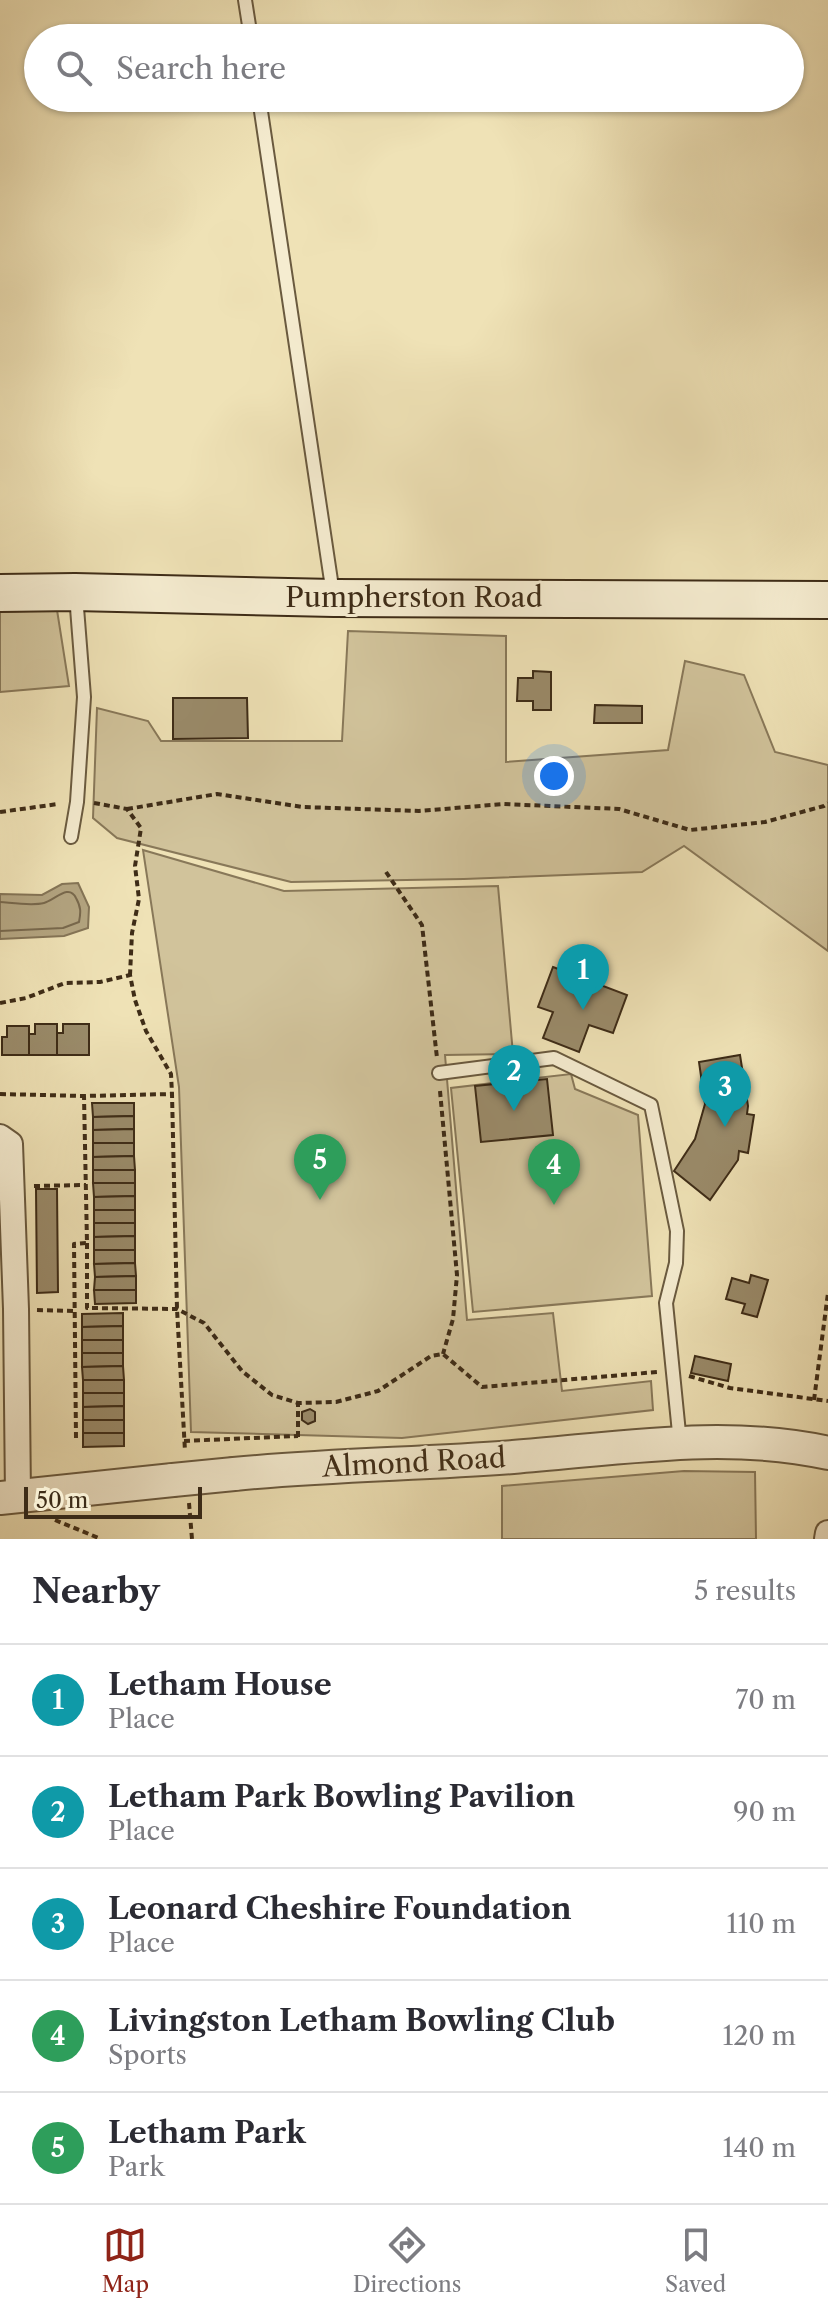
<!DOCTYPE html>
<html lang="en">
<head>
<meta charset="utf-8">
<style>
  :root { --surface:#fff; --page:#f7f7f7; --text:#2b2b33; --muted:#7c7c81; --line:#e1e1e2; --accent:#8f2418 }
  body { margin:0; font-family:"Libre Caslon Text",serif; background:var(--page); color:var(--text) }
  .scale { position:absolute; left:24px; bottom:20px; width:178px; box-sizing:border-box; padding-left:8px; border:4px solid #3e2c17; border-top:0; font-size:22px; line-height:28px; white-space:nowrap; color:#3e2c17; -webkit-text-stroke:6px #f5ecd0; paint-order:stroke }
  .you { position:absolute; left:554px; top:776px; width:28px; height:28px; margin:-20px; border:6px solid #fff; border-radius:50%; background:#1a73e8; box-shadow:0 0 0 12px #1a73e833 }
  .badge { display:grid; place-items:center; width:52px; height:52px; border-radius:50%; background:var(--accent); color:#fff; font-size:26px; font-weight:700 }
  .pin { position:absolute; translate:-50% -66px; filter:drop-shadow(0 2px 4px #0008) }
  .pin::after { content:''; position:absolute; top:42px; width:28px; height:24px; background:inherit; clip-path:polygon(0 0,100% 0,50% 100%) }
  .list { margin:0; padding:0; list-style:none }
  h2 { display:flex; justify-content:space-between; align-items:center; height:104px; margin:0; padding:0 32px; font-size:34px }
  h2 small { font-size:26px; font-weight:400; color:var(--muted) }
  .list li { display:grid; grid-template-columns:52px 1fr auto; gap:24px; align-items:center; box-sizing:border-box; height:112px; padding:0 32px; border-top:2px solid var(--line) }
  .list b { display:block; font-size:30px; white-space:nowrap }
  .list p { margin:0; font-size:26px; white-space:nowrap; color:var(--muted) }
  .list em { font-size:26px; font-style:normal; color:var(--muted) }
  .icon { flex:none; width:44px; height:44px; fill:none; stroke:currentColor; stroke-width:2; stroke-linecap:round; stroke-linejoin:round }
  .map { position:relative; flex:none; width:828px; height:1539px; overflow:hidden }
  .search { position:absolute; background:var(--surface); box-shadow:0 2px 6px #0004; left:24px; right:24px; top:24px; height:88px; display:flex; align-items:center; gap:20px; box-sizing:border-box; padding:0 28px; border-radius:44px; color:var(--muted); font-size:30px }
  .sheet { height:664px; background:var(--surface) }
  nav { display:flex; justify-content:space-around; align-items:center; box-sizing:border-box; height:112px; border-top:2px solid var(--line); background:var(--surface); font-size:22px; color:var(--muted) }
  nav a { display:grid; justify-items:center; gap:4px }
  nav .on { color:var(--accent) }
  .map>svg:first-child { display:block }
  .green { fill:#d1c39b; stroke:#887859; stroke-width:2 }
  .water { fill:#b3a480; stroke:#847456; stroke-width:2 }
  .lines { fill:none; stroke-linecap:round; stroke-linejoin:round }
  .shore { stroke:#78684c; stroke-width:2 }
  .building { fill:#9a8b6a; stroke:#3e2c17; stroke-width:2 }
  .service-casing { stroke:#6a5a3f; stroke-width:16 }
  .minor-casing { stroke:#6a5a3f; stroke-width:28 }
  .tertiary-casing { stroke:#6a5a3f; stroke-width:36 }
  .secondary-casing { stroke:#3e2c17; stroke-width:40 }
  .path { stroke:#3e2c17; stroke-width:4; stroke-dasharray:6 4; stroke-linecap:butt }
  .service { stroke:#f5ecd0; stroke-width:12 }
  .minor { stroke:#f5ecd0; stroke-width:24 }
  .tertiary { stroke:#f5ecd0; stroke-width:32 }
  .secondary { stroke:#f5ecd0; stroke-width:36 }
  .tertiary-bridge-casing { stroke:#6a5a3f; stroke-width:36; stroke-linecap:butt }
  .tertiary-bridge { stroke:#f5ecd0; stroke-width:32 }
  .labels { text-anchor:middle; stroke-width:6; stroke-linejoin:round; paint-order:stroke }
  .street-label { font-size:28px; fill:#3e2c17; stroke:#f5ecd0 }
</style>
</head>
<body>
<div class="map">
<svg width="828" height="1539" viewBox="0 0 828 1539">
  <rect width="100%" height="100%" fill="#efe2b6"/>
  <filter id="stains"><feTurbulence type="fractalNoise" baseFrequency=".0025" numOctaves="4"/><feColorMatrix values="0 0 0 0 .2 0 0 0 0 .09 0 0 0 0 .02 0 0 0 .5 -.17"/></filter>
  <radialGradient id="worn" r=".72"><stop offset=".6" stop-color="#630" stop-opacity="0"/><stop offset="1" stop-color="#630" stop-opacity=".3"/></radialGradient>
  <!-- green -->
  <g class="green">
    <polygon points="57,610 69,686 0,692 0,612"/>
    <polygon points="348,631 506,636 506,762 668,750 685,661 744,675 775,752 828,765 828,951 684,846 642,872 464,879 291,882 117,838 93,818 97,708 148,721 161,741 342,741"/>
    <polygon points="143,850 284,891 498,886 513,1054 445,1055 467,1320 553,1313 562,1391 651,1381 653,1410 402,1438 191,1432 179,1087"/>
    <polygon points="571,1074 575,1089 638,1115 652,1296 473,1312 451,1088"/>
    <polygon points="684,1471 755,1472 756,1539 502,1539 502,1486"/>
  </g>
  <!-- water -->
  <polygon class="water" points="78,883 89,907 88,928 64,936 0,939 0,894 42,895 62,884"/>
  <g class="lines">
    <!-- shore -->
    <path class="shore" d="M0,902C13,903 32,906 44,903C55,900 69,883 76,898C81,907 81,912 79,922L63,928L0,931"/>
  </g>
  <!-- building -->
  <g class="building">
    <polygon points="533,671 551,672 551,710 533,710 533,701 517,701 518,678 533,678"/>
    <polygon points="173,698 247,698 248,738 173,739"/>
    <polygon points="595,705 642,706 642,723 594,723"/>
    <polygon points="553,967 627,995 613,1033 589,1025 579,1052 543,1038 553,1012 538,1007"/>
    <polygon points="35,1024 57,1024 57,1055 29,1055 29,1034 35,1034"/>
    <polygon points="63,1024 89,1024 89,1055 57,1055 57,1033 63,1033"/>
    <polygon points="7,1026 29,1026 29,1055 2,1055 2,1037 7,1037"/>
    <polygon points="740,1055 748,1106 747,1114 754,1115 748,1153 739,1151 738,1160 710,1200 674,1171 695,1139 705,1104 699,1062"/>
    <polygon points="547,1079 553,1135 481,1142 475,1086"/>
    <polygon points="92,1103 134,1103 134,1116 93,1117"/>
    <polygon points="134,1116 134,1129 93,1130 93,1117"/>
    <polygon points="134,1129 134,1143 93,1143 93,1130"/>
    <polygon points="93,1143 134,1143 134,1156 93,1157"/>
    <polygon points="134,1156 135,1170 93,1170 93,1157"/>
    <rect x="93" y="1170" width="42" height="13"/>
    <polygon points="93,1183 135,1183 135,1196 94,1197"/>
    <polygon points="36,1189 57,1189 58,1292 37,1293"/>
    <polygon points="135,1196 135,1210 94,1210 94,1197"/>
    <rect x="94" y="1210" width="41" height="13"/>
    <polygon points="94,1223 135,1223 135,1236 94,1237"/>
    <polygon points="135,1236 135,1250 94,1250 94,1237"/>
    <polygon points="94,1250 135,1250 135,1263 94,1264"/>
    <polygon points="135,1263 136,1276 95,1277 94,1264"/>
    <polygon points="751,1275 768,1280 757,1317 742,1313 745,1304 726,1299 732,1278 749,1283"/>
    <polygon points="136,1276 136,1290 94,1290 95,1277"/>
    <polygon points="94,1290 136,1290 136,1303 95,1304"/>
    <polygon points="123,1313 123,1326 82,1327 82,1314"/>
    <polygon points="123,1326 123,1340 82,1340 82,1327"/>
    <rect x="82" y="1340" width="41" height="13"/>
    <polygon points="82,1353 123,1353 123,1366 82,1367"/>
    <polygon points="695,1356 731,1364 728,1381 691,1373"/>
    <polygon points="123,1366 124,1380 83,1380 82,1367"/>
    <rect x="83" y="1380" width="41" height="13"/>
    <polygon points="83,1393 124,1393 124,1406 83,1407"/>
    <polygon points="124,1406 124,1420 83,1420 83,1407"/>
    <polygon points="310,1409 315,1412 315,1421 308,1424 302,1420 302,1412"/>
    <rect x="83" y="1420" width="41" height="13"/>
    <polygon points="83,1433 124,1433 124,1446 83,1447"/>
  </g>
  <g class="lines">
    <!-- service casing -->
    <g class="service-casing">
      <g id="service">
        <polyline points="245,0 251,38"/>
        <polyline points="259,98 333,594"/>
        <polyline points="71,837 77,802 84,697 76,595"/>
        <polyline points="439,1073 554,1058 651,1105 677,1231 676,1263 666,1303 680,1443"/>
      </g>
    </g>
    <!-- minor casing -->
    <g class="minor-casing">
      <g id="minor">
        <polyline points="0,1137 10,1144 16,1309 18,1497"/>
        <polyline points="827,1539 828,1533"/>
      </g>
    </g>
    <!-- tertiary casing -->
    <g class="tertiary-casing">
      <g id="tertiary">
        <path d="M234,1474C327,1465 420,1464 513,1457C617,1449 725,1430 828,1453"/>
        <polyline points="0,1498 173,1480"/>
      </g>
    </g>
    <!-- secondary casing -->
    <g class="secondary-casing">
      <polyline id="secondary" points="0,593 75,592 334,598 828,600"/>
    </g>
    <!-- path -->
    <g class="path">
      <polyline points="94,803 127,809 141,828 135,866 139,899 132,933 130,975"/>
      <polyline points="127,809 217,794 303,807 419,811 504,804 619,809 690,830 765,822 824,806 828,803"/>
      <polyline points="0,812 58,804"/>
      <polyline points="386,872 422,925 437,1058"/>
      <polyline points="0,1003 26,998 65,983 100,982 130,975 135,1000 146,1031 171,1074 172,1094"/>
      <polyline points="440,1091 457,1275 453,1319 443,1354"/>
      <polyline points="0,1094 84,1096 172,1094 177,1309 185,1451"/>
      <polyline points="34,1186 86,1185"/>
      <polyline points="87,1243 87,1308 177,1309 204,1323 242,1371 272,1395 298,1403 336,1402 378,1391 431,1356 443,1354 482,1387 657,1372"/>
      <polyline points="37,1310 74,1311"/>
      <polyline points="689,1376 730,1388 828,1401"/>
      <polyline points="814,1400 828,1293"/>
      <polyline points="298,1437 298,1403"/>
      <polyline points="76,1438 74,1244 87,1243 84,1096"/>
      <polyline points="184,1441 298,1436"/>
      <polyline points="189,1503 192,1539"/>
      <polyline points="55,1520 101,1539"/>
    </g>
    <!-- service -->
    <use href="#service" class="service"/>
    <!-- minor -->
    <use href="#minor" class="minor"/>
    <!-- tertiary -->
    <use href="#tertiary" class="tertiary"/>
    <!-- secondary -->
    <use href="#secondary" class="secondary"/>
    <!-- tertiary-bridge casing -->
    <g class="tertiary-bridge-casing">
      <polyline id="tertiary-bridge" points="173,1480 234,1474"/>
    </g>
    <!-- tertiary-bridge -->
    <use href="#tertiary-bridge" class="tertiary-bridge"/>
  </g>
  <g class="labels">
    <!-- street labels -->
    <g class="street-label">
      <text x="414" y="607">Pumpherston Road</text>
      <text transform="translate(414 1462) rotate(-3)" y="10">Almond Road</text>
    </g>
  </g>
  <rect width="100%" height="100%" filter="url(#stains)"/>
  <rect width="100%" height="100%" fill="url(#worn)"/>
</svg>
<div class="scale">50 m</div>
<div class="you"></div>
<div class="pin badge" style="left:583px;top:1010px;background:#0f9aa8">1</div>
<div class="pin badge" style="left:514px;top:1111px;background:#0f9aa8">2</div>
<div class="pin badge" style="left:725px;top:1127px;background:#0f9aa8">3</div>
<div class="pin badge" style="left:554px;top:1205px;background:#2e9e5b">4</div>
<div class="pin badge" style="left:320px;top:1200px;background:#2e9e5b">5</div>
<div class="search"><svg class="icon" aria-label="search" viewBox="0 0 24 24"><circle cx="10" cy="10" r="6"/><path d="M15 15l6 6"/></svg>Search here</div>
</div>
<section class="sheet">
<h2>Nearby<small>5 results</small></h2>
<ul class="list">
<li><span class="badge" style="background:#0f9aa8">1</span><div><b>Letham House</b><p>Place</p></div><em>70 m</em></li>
<li><span class="badge" style="background:#0f9aa8">2</span><div><b>Letham Park Bowling Pavilion</b><p>Place</p></div><em>90 m</em></li>
<li><span class="badge" style="background:#0f9aa8">3</span><div><b>Leonard Cheshire Foundation</b><p>Place</p></div><em>110 m</em></li>
<li><span class="badge" style="background:#2e9e5b">4</span><div><b>Livingston Letham Bowling Club</b><p>Sports</p></div><em>120 m</em></li>
<li><span class="badge" style="background:#2e9e5b">5</span><div><b>Letham Park</b><p>Park</p></div><em>140 m</em></li>
</ul>
</section>
<nav>
<a class="on"><svg class="icon" aria-label="map" viewBox="0 0 24 24"><path d="M3 6l6-2 6 2 6-2v14l-6 2-6-2-6 2zM9 4v14M15 6v14"/></svg>Map</a>
<a><svg class="icon" aria-label="directions" viewBox="0 0 24 24"><path d="M12 3l9 9-9 9-9-9zM9 14v-3h6M13 9l2 2-2 2"/></svg>Directions</a>
<a><svg class="icon" aria-label="saved" viewBox="0 0 24 24"><path d="M7 4h10v16l-5-4-5 4z"/></svg>Saved</a>
</nav>
</body>
</html>
